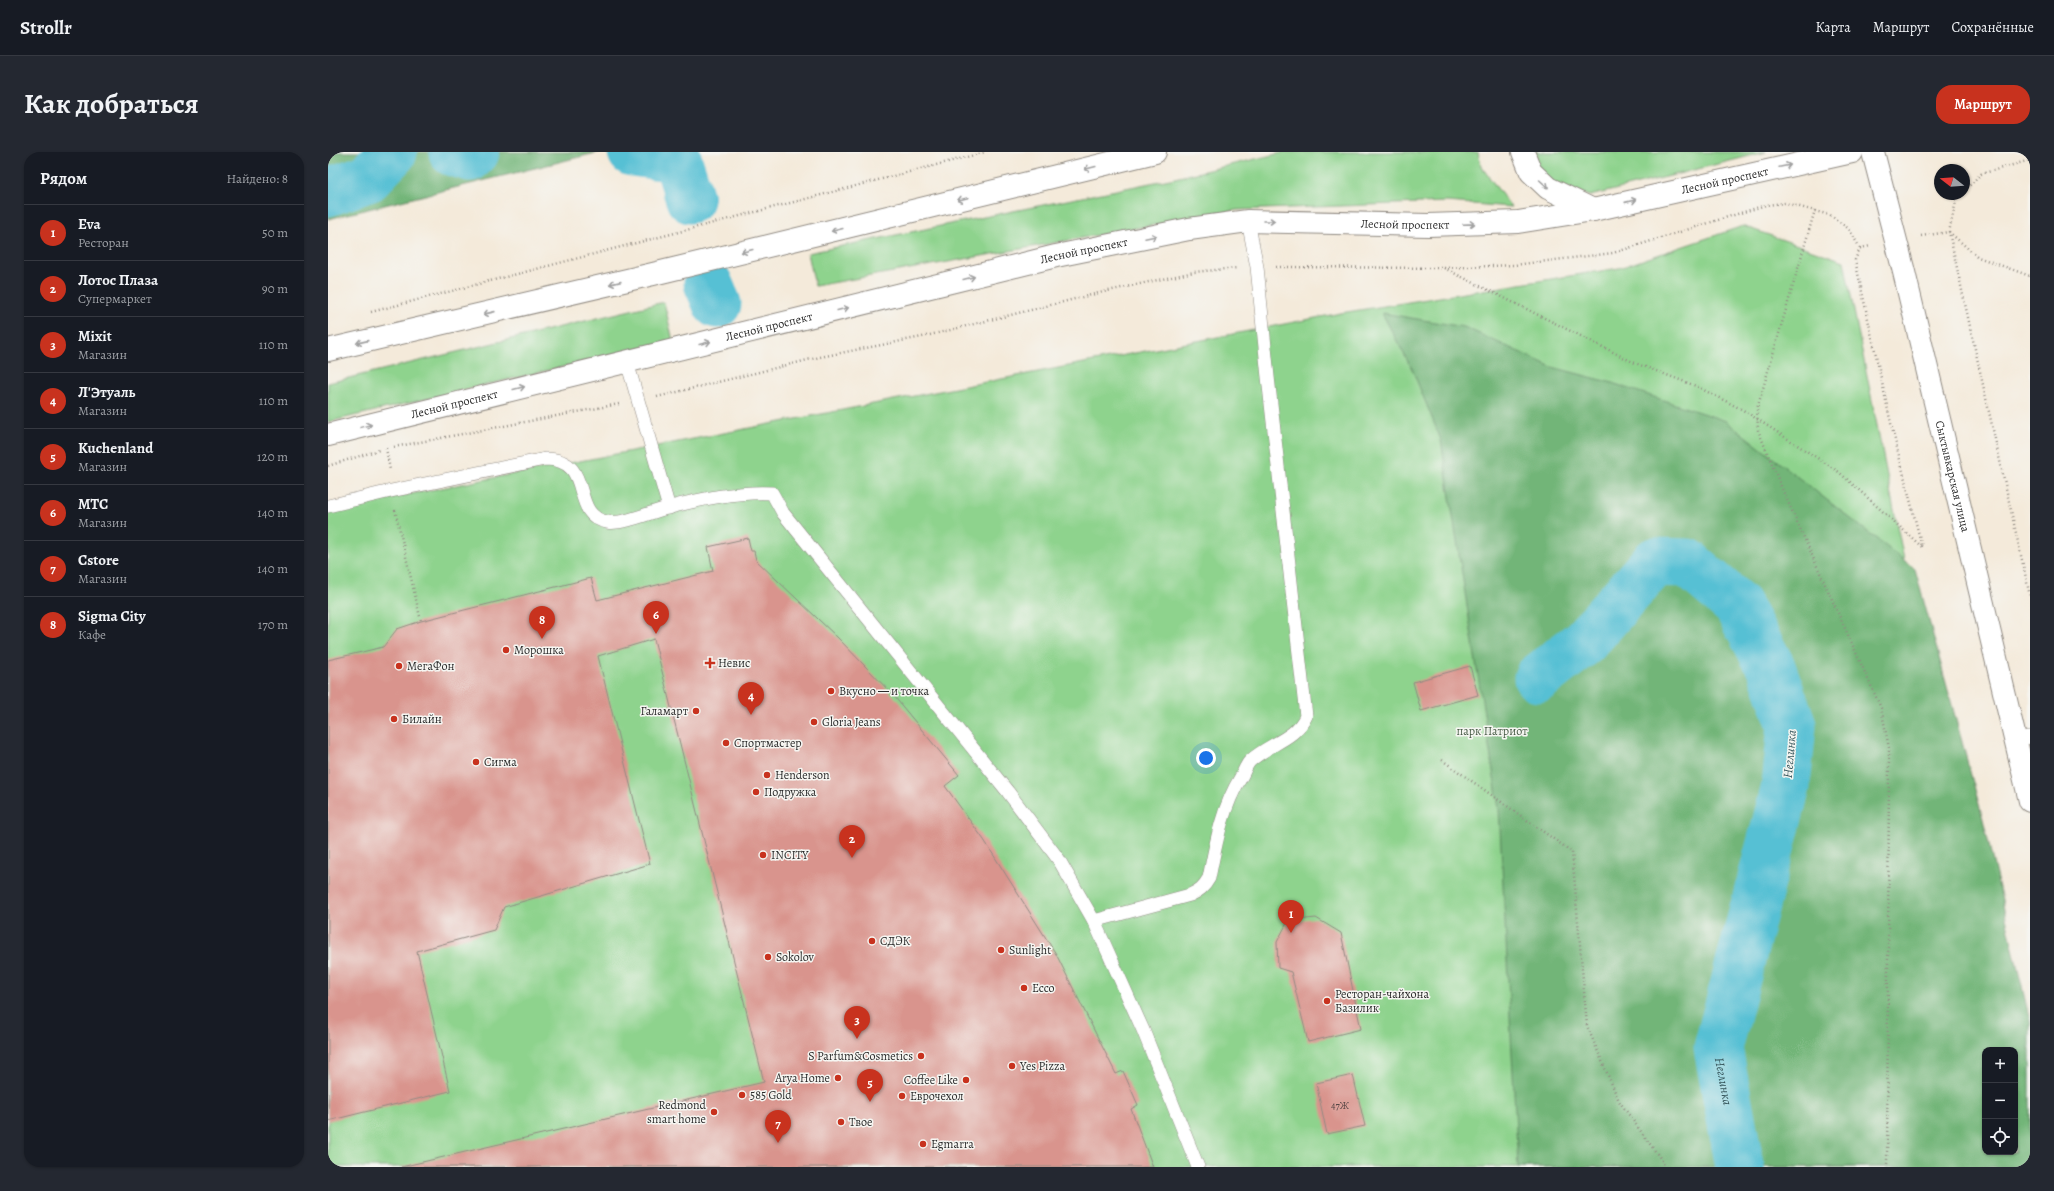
<!DOCTYPE html>
<html lang="ru">
<head>
<meta charset="utf-8">
<style>
  :root { --surface:#171b24; --page:#242831; --text:#f1f3f6; --muted:#9ea1a6; --line:#363941; --accent:#c8321e }
  body { margin:0; font-family:Alegreya,serif; background:var(--page); color:var(--text) }
  .controls { position:absolute; right:12px; bottom:12px; display:grid; overflow:hidden; border-radius:8px; box-shadow:0 1px 3px #0004 }
  .controls button { width:36px; height:36px; display:grid; place-items:center; padding:0; border:0; border-bottom:1px solid var(--line); background:var(--surface); color:var(--text); font:20px sans-serif }
  .compass { position:absolute; left:1606px; top:12px; width:36px; height:36px; border-radius:50%; background:var(--surface); box-shadow:0 1px 3px #0004; rotate:287deg }
  .you { position:absolute; left:878px; top:606px; width:14px; height:14px; margin:-10px; border:3px solid #fff; border-radius:50%; background:#1a73e8; box-shadow:0 0 0 6px #1a73e833 }
  .badge { display:grid; place-items:center; width:26px; height:26px; border-radius:50%; background:var(--accent); color:#fff; font-size:13px; font-weight:700 }
  .pin { position:absolute; translate:-50% -33px; filter:drop-shadow(0 1px 2px #0008) }
  .pin::after { content:''; position:absolute; top:21px; width:14px; height:12px; background:inherit; clip-path:polygon(0 0,100% 0,50% 100%) }
  .list { margin:0; padding:0; list-style:none }
  h2 { display:flex; justify-content:space-between; align-items:center; height:52px; margin:0; padding:0 16px; font-size:17px }
  h2 small { font-size:13px; font-weight:400; color:var(--muted) }
  .list li { display:grid; grid-template-columns:26px 1fr auto; gap:12px; align-items:center; box-sizing:border-box; height:56px; padding:0 16px; border-top:1px solid var(--line) }
  .list b { display:block; font-size:15px; white-space:nowrap }
  .list p { margin:0; font-size:13px; white-space:nowrap; color:var(--muted) }
  .list em { font-size:13px; font-style:normal; color:var(--muted) }
  .icon { flex:none; width:22px; height:22px; fill:none; stroke:currentColor; stroke-width:2; stroke-linecap:round; stroke-linejoin:round }
  .map { position:relative; flex:none; width:1702px; height:1015px; overflow:hidden; border-radius:16px }
  header { display:flex; align-items:center; gap:24px; box-sizing:border-box; height:56px; padding:0 20px; background:var(--surface); border-bottom:1px solid var(--line) }
  header strong { font-size:19px }
  nav { display:flex; gap:22px; margin-inline-start:auto; font-size:14px }
  .intro { display:flex; align-items:center; justify-content:space-between; box-sizing:border-box; height:96px; padding:0 24px }
  h1 { margin:0; font-size:28px }
  .button { padding:10px 18px; border-radius:16px; background:var(--accent); color:#fff; font-size:14px; font-weight:700 }
  main { display:flex; gap:24px; padding:0 24px }
  aside { flex:1; background:var(--surface); border-radius:16px; box-shadow:0 1px 3px #0004 }
  .map>svg:first-child { display:block }
  .green { fill:#8ed38d; stroke:#5c7f5c }
  .forest { fill:#72b578; stroke:#4e7052; fill-rule:evenodd }
  .lines { fill:none; stroke-linecap:round; stroke-linejoin:round }
  .river { stroke:#57c0d4; stroke-width:49 }
  .building { fill:#d9948d }
  .service-casing { stroke:#908a82; stroke-width:14 }
  .tertiary-casing { stroke:#908a82; stroke-width:24 }
  .primary-casing { stroke:#908a82; stroke-width:24 }
  .path { stroke:#908a82; stroke-width:2.5; stroke-dasharray:1 3; stroke-linecap:butt }
  .service { stroke:#fff; stroke-width:13 }
  .tertiary { stroke:#fff; stroke-width:22 }
  .primary { stroke:#fff; stroke-width:22 }
  .oneway { stroke:#a0a0a0 }
  .poi-dot { fill:#c8321e; stroke:#f6f6f2; stroke-width:1.5 }
  .labels { text-anchor:middle; stroke-width:3; stroke-linejoin:round; paint-order:stroke }
  .number-label { font-size:10px; fill:#564544 }
  .street-label { font-size:12px; fill:#2b2b2b; stroke:#f6f6f2 }
  .poi-label { font-size:12px; fill:#2b2b2b; stroke:#f6f6f2; text-anchor:start }
  .park-label { font-size:12px; fill:#495d48; stroke:#f6f6f2 }
  .water-label { font-size:13px; font-style:italic; fill:#38585e; stroke:#f6f6f2 }
</style>
</head>
<body>
<header>
<strong>Strollr</strong>
<nav><a>Карта</a><a>Маршрут</a><a>Сохранённые</a></nav>
</header>
<div class="intro"><h1>Как добраться</h1><a class="button">Маршрут</a></div>
<main>
<aside>
<h2>Рядом<small>Найдено: 8</small></h2>
<ul class="list">
<li><span class="badge">1</span><div><b>Eva</b><p>Ресторан</p></div><em>50 m</em></li>
<li><span class="badge">2</span><div><b>Лотос Плаза</b><p>Супермаркет</p></div><em>90 m</em></li>
<li><span class="badge">3</span><div><b>Mixit</b><p>Магазин</p></div><em>110 m</em></li>
<li><span class="badge">4</span><div><b>Л'Этуаль</b><p>Магазин</p></div><em>110 m</em></li>
<li><span class="badge">5</span><div><b>Kuchenland</b><p>Магазин</p></div><em>120 m</em></li>
<li><span class="badge">6</span><div><b>МТС</b><p>Магазин</p></div><em>140 m</em></li>
<li><span class="badge">7</span><div><b>Cstore</b><p>Магазин</p></div><em>140 m</em></li>
<li><span class="badge">8</span><div><b>Sigma City</b><p>Кафе</p></div><em>170 m</em></li>
</ul>
</aside>
<div class="map">
<svg width="1702" height="1015" viewBox="0 0 1702 1015">
  <rect width="100%" height="100%" fill="#f6f6f2"/>
  <filter id="ink" filterUnits="userSpaceOnUse"><feTurbulence type="fractalNoise" baseFrequency=".025" numOctaves="2"/><feDisplacementMap in="SourceGraphic" scale="8" xChannelSelector="R" yChannelSelector="G"/><feConvolveMatrix kernelMatrix="1 2 1 2 8 2 1 2 1" color-interpolation-filters="sRGB"/></filter>
  <filter id="wash" filterUnits="userSpaceOnUse"><feTurbulence type="fractalNoise" baseFrequency=".012" numOctaves="4" result="noise"/><feDisplacementMap in="SourceGraphic" scale="16" xChannelSelector="R" yChannelSelector="G"/><feGaussianBlur stdDeviation="0.9" result="paint"/><feColorMatrix in="noise" values="0 0 0 0 0 0 0 0 0 0 0 0 0 0 0 0 0 1.4 0 .05"/><feComposite in="paint" operator="in"/></filter>
  <g filter="url(#wash)">
    <rect width="100%" height="100%" fill="#f4eada"/>
    <!-- green -->
    <g class="green">
      <polygon points="957,0 1150,0 1153,14 1183,55 1119,50 909,58 487,134 480,101 847,26"/>
      <polygon points="1201,0 1438,0 1262,44 1216,27"/>
      <polygon points="1415,74 1516,109 1636,707 1657,898 1657,1000 1687,1000 1702,1015 0,1015 0,358 1013,161 1291,116"/>
      <polygon points="336,150 345,189 0,270 0,231"/>
    </g>
    <!-- forest -->
    <g class="forest">
      <polygon points="0,0 272,0 0,67"/>
      <path d="M1054,161L1136,175L1224,215L1281,230L1398,269L1587,417L1655,667L1702,869V1015H1190L1171,657L1113,288L1084,217ZM1657,898H1687V1000H1657Z"/>
    </g>
    <g class="lines">
      <!-- river -->
      <g class="river">
        <polyline points="125,0 142,5 147,0"/>
        <polyline points="304,0 349,6 362,47"/>
        <polyline points="0,40 40,26 65,0"/>
        <polyline points="380,131 389,152"/>
        <path id="s1" d="M1210,526L1256,490L1327,410L1360,411L1409,453L1443,515L1464,573L1458,634L1390,896L1412,1015"/>
      </g>
    </g>
    <g id="blocks">
      <!-- building -->
      <g class="building">
        <polygon points="420,386 423,399 426,399 428,408 510,486 565,543 631,623 617,634 656,688 728,802 788,922 795,919 810,953 803,957 825,1015 73,1015 436,930 326,487 270,504 322,712 176,755 166,778 89,799 122,939 0,969 0,508 55,495 69,477 93,469 263,426 269,448 385,419 380,395"/>
        <polygon points="1142,514 1150,543 1093,559 1085,530"/>
        <polygon points="988,766 1013,781 1033,877 980,890 963,820 950,816 949,790 960,769"/>
        <polygon points="1025,923 1037,974 999,982 988,931"/>
      </g>
    </g>
  </g>
  <g filter="url(#ink)">
    <use href="#blocks" fill-opacity="0" stroke="#908a82" stroke-width="1"/>
    <g class="lines">
      <!-- service casing -->
      <g class="service-casing">
        <g id="service">
          <polyline points="299,210 341,356"/>
          <path d="M0,354L63,339L217,307C268,307 240,363 279,370C295,373 323,360 339,356C372,347 409,339 444,341L455,361L680,640L731,708L766,769L815,878L870,1015"/>
          <polyline points="1689,587 1702,585"/>
          <path d="M766,769L862,743C871,739 876,735 881,726C888,691 894,656 913,625C916,620 918,613 922,609C940,592 968,587 978,564L940,225L929,115L920,69"/>
        </g>
      </g>
      <!-- tertiary casing -->
      <g class="tertiary-casing">
        <g id="tertiary">
          <path id="s2" d="M1545,0L1576,120L1702,649"/>
        </g>
      </g>
      <!-- primary casing -->
      <g class="primary-casing">
        <g id="primary">
          <polyline points="1195,0 1203,20 1220,36 1265,58"/>
          <polyline points="0,198 325,122 827,0"/>
          <path id="s3" d="M0,283L728,104L861,77L920,69L1100,73L1190,70L1265,58L1524,0"/>
        </g>
      </g>
      <!-- path -->
      <g class="path">
        <polyline points="1636,39 1653,22 1702,8"/>
        <polyline points="1633,42 1629,45 1621,80 1702,444"/>
        <polyline points="1487,58 1429,257 1430,278 1455,339 1553,556 1561,596 1559,1015"/>
        <polyline points="1593,84 1621,80 1650,105 1702,124"/>
        <polyline points="1532,96 1543,94"/>
        <polyline points="948,115 1116,116 1186,113 1285,101 1438,53 1457,51 1502,63 1521,77 1532,96"/>
        <polyline points="1116,116 1307,211 1368,234 1415,258 1511,320 1594,395 1564,276 1527,108 1532,96"/>
        <polyline points="43,160 658,0"/>
        <polyline points="329,245 492,205 594,185 771,141 866,120 909,116"/>
        <polyline points="66,295 291,252"/>
        <polyline points="58,296 62,318"/>
        <polyline points="0,314 51,298"/>
        <polyline points="67,358 93,469"/>
        <polyline points="1114,608 1244,700 1259,874 1291,949 1335,1010 1336,1015"/>
      </g>
      <!-- service -->
      <use href="#service" class="service"/>
      <!-- tertiary -->
      <use href="#tertiary" class="tertiary"/>
      <!-- primary -->
      <use href="#primary" class="primary"/>
    </g>
    <!-- one-way arrows -->
    <defs><path id="oneway-shaft" d="M-6 0H5M1.5-3L5.5 0L1.5 3" fill="none" stroke-width="1.6" stroke-linecap="round" stroke-linejoin="round"/></defs>
    <g class="oneway">
      <use href="#oneway-shaft" transform="translate(1457 14) rotate(-12)"/>
      <use href="#oneway-shaft" transform="translate(762 16) rotate(166)"/>
      <use href="#oneway-shaft" transform="translate(1216 32) rotate(42)"/>
      <use href="#oneway-shaft" transform="translate(635 47) rotate(166)"/>
      <use href="#oneway-shaft" transform="translate(1303 49) rotate(-13)"/>
      <use href="#oneway-shaft" transform="translate(941 69)"/>
      <use href="#oneway-shaft" transform="translate(1141 72) rotate(-2)"/>
      <use href="#oneway-shaft" transform="translate(509 78) rotate(166)"/>
      <use href="#oneway-shaft" transform="translate(823 85) rotate(-12)"/>
      <use href="#oneway-shaft" transform="translate(419 99) rotate(166)"/>
      <use href="#oneway-shaft" transform="translate(641 126) rotate(-14)"/>
      <use href="#oneway-shaft" transform="translate(287 131) rotate(167)"/>
      <use href="#oneway-shaft" transform="translate(515 157) rotate(-14)"/>
      <use href="#oneway-shaft" transform="translate(161 161) rotate(167)"/>
      <use href="#oneway-shaft" transform="translate(34 190) rotate(167)"/>
      <use href="#oneway-shaft" transform="translate(377 191) rotate(-14)"/>
      <use href="#oneway-shaft" transform="translate(191 236) rotate(-14)"/>
      <use href="#oneway-shaft" transform="translate(38 274) rotate(-14)"/>
    </g>
  </g>
  <!-- markers -->
  <g class="poi-dot">
    <circle cx="178" cy="498" r="4"/>
    <path d="M380 505h4v4h4v4h-4v4h-4v-4h-4v-4h4z"/>
    <circle cx="71" cy="514" r="4"/>
    <circle cx="503" cy="539" r="4"/>
    <circle cx="368" cy="559" r="4"/>
    <circle cx="66" cy="567" r="4"/>
    <circle cx="486" cy="570" r="4"/>
    <circle cx="398" cy="591" r="4"/>
    <circle cx="148" cy="610" r="4"/>
    <circle cx="439" cy="623" r="4"/>
    <circle cx="428" cy="640" r="4"/>
    <circle cx="435" cy="703" r="4"/>
    <circle cx="544" cy="789" r="4"/>
    <circle cx="673" cy="798" r="4"/>
    <circle cx="440" cy="805" r="4"/>
    <circle cx="696" cy="836" r="4"/>
    <circle cx="999" cy="849" r="4"/>
    <circle cx="593" cy="904" r="4"/>
    <circle cx="684" cy="914" r="4"/>
    <circle cx="510" cy="926" r="4"/>
    <circle cx="638" cy="928" r="4"/>
    <circle cx="414" cy="943" r="4"/>
    <circle cx="574" cy="944" r="4"/>
    <circle cx="386" cy="960" r="4"/>
    <circle cx="513" cy="970" r="4"/>
    <circle cx="595" cy="992" r="4"/>
  </g>
  <g class="labels">
    <!-- number labels -->
    <g class="number-label">
      <text x="1012" y="957">47Ж</text>
    </g>
    <!-- street labels -->
    <g class="street-label">
      <text dy="4" stroke="none"><textPath href="#s3" startOffset="1426">Лесной проспект</textPath></text>
      <text dy="4" stroke="none"><textPath href="#s3" startOffset="1102">Лесной проспект</textPath></text>
      <text dy="4" stroke="none"><textPath href="#s3" startOffset="778">Лесной проспект</textPath></text>
      <text dy="4" stroke="none"><textPath href="#s3" startOffset="454">Лесной проспект</textPath></text>
      <text dy="4" stroke="none"><textPath href="#s3" startOffset="130">Лесной проспект</textPath></text>
      <text dy="4" stroke="none"><textPath href="#s2" startOffset="334">Сыктывкарская улица</textPath></text>
    </g>
    <!-- poi labels -->
    <g class="poi-label">
      <text x="186" y="502">Морошка</text>
      <text x="390" y="515">Невис</text>
      <text x="79" y="518">МегаФон</text>
      <text x="511" y="543">Вкусно — и точка</text>
      <text x="360" y="563" text-anchor="end">Галамарт</text>
      <text x="74" y="571">Билайн</text>
      <text x="494" y="574">Gloria Jeans</text>
      <text x="406" y="595">Спортмастер</text>
      <text x="156" y="614">Сигма</text>
      <text x="447" y="627">Henderson</text>
      <text x="436" y="644">Подружка</text>
      <text x="443" y="707">INCITY</text>
      <text x="552" y="793">СДЭК</text>
      <text x="681" y="802">Sunlight</text>
      <text x="448" y="809">Sokolov</text>
      <text x="704" y="840">Ecco</text>
      <text x="1007" y="846">Ресторан-чайхона<tspan x="1007" dy="14">Базилик</tspan></text>
      <text x="585" y="908" text-anchor="end">S Parfum&amp;Cosmetics</text>
      <text x="692" y="918">Yes Pizza</text>
      <text x="502" y="930" text-anchor="end">Arya Home</text>
      <text x="630" y="932" text-anchor="end">Coffee Like</text>
      <text x="422" y="947">585 Gold</text>
      <text x="582" y="948">Еврочехол</text>
      <text x="378" y="957" text-anchor="end">Redmond<tspan x="378" dy="14">smart home</tspan></text>
      <text x="521" y="974">Твое</text>
      <text x="603" y="996">Egmarra</text>
    </g>
    <!-- park labels -->
    <g class="park-label">
      <text x="1164" y="583">парк Патриот</text>
    </g>
    <!-- water labels -->
    <g class="water-label">
      <text transform="translate(1461 602) rotate(-85)" y="5">Неглинка</text>
      <text dy="5" stroke="none"><textPath href="#s1" startOffset="761">Неглинка</textPath></text>
    </g>
  </g>
</svg>
<div class="controls">
<button>+</button>
<button>−</button>
<button><svg class="icon" aria-label="locate" viewBox="0 0 24 24"><circle cx="12" cy="12" r="6"/><path d="M12 2v4M12 18v4M2 12h4M18 12h4"/></svg></button>
</div>
<svg class="compass" viewBox="-18 -18 36 36"><path d="M0-13l5 13h-10z" fill="#e53935"/><path d="M0 13l5-13h-10z" fill="#9ea1a6"/></svg>
<div class="you"></div>
<div class="pin badge" style="left:963px;top:781px">1</div>
<div class="pin badge" style="left:524px;top:706px">2</div>
<div class="pin badge" style="left:529px;top:887px">3</div>
<div class="pin badge" style="left:423px;top:563px">4</div>
<div class="pin badge" style="left:542px;top:950px">5</div>
<div class="pin badge" style="left:328px;top:482px">6</div>
<div class="pin badge" style="left:450px;top:991px">7</div>
<div class="pin badge" style="left:214px;top:487px">8</div>
</div>
</main>
</body>
</html>
